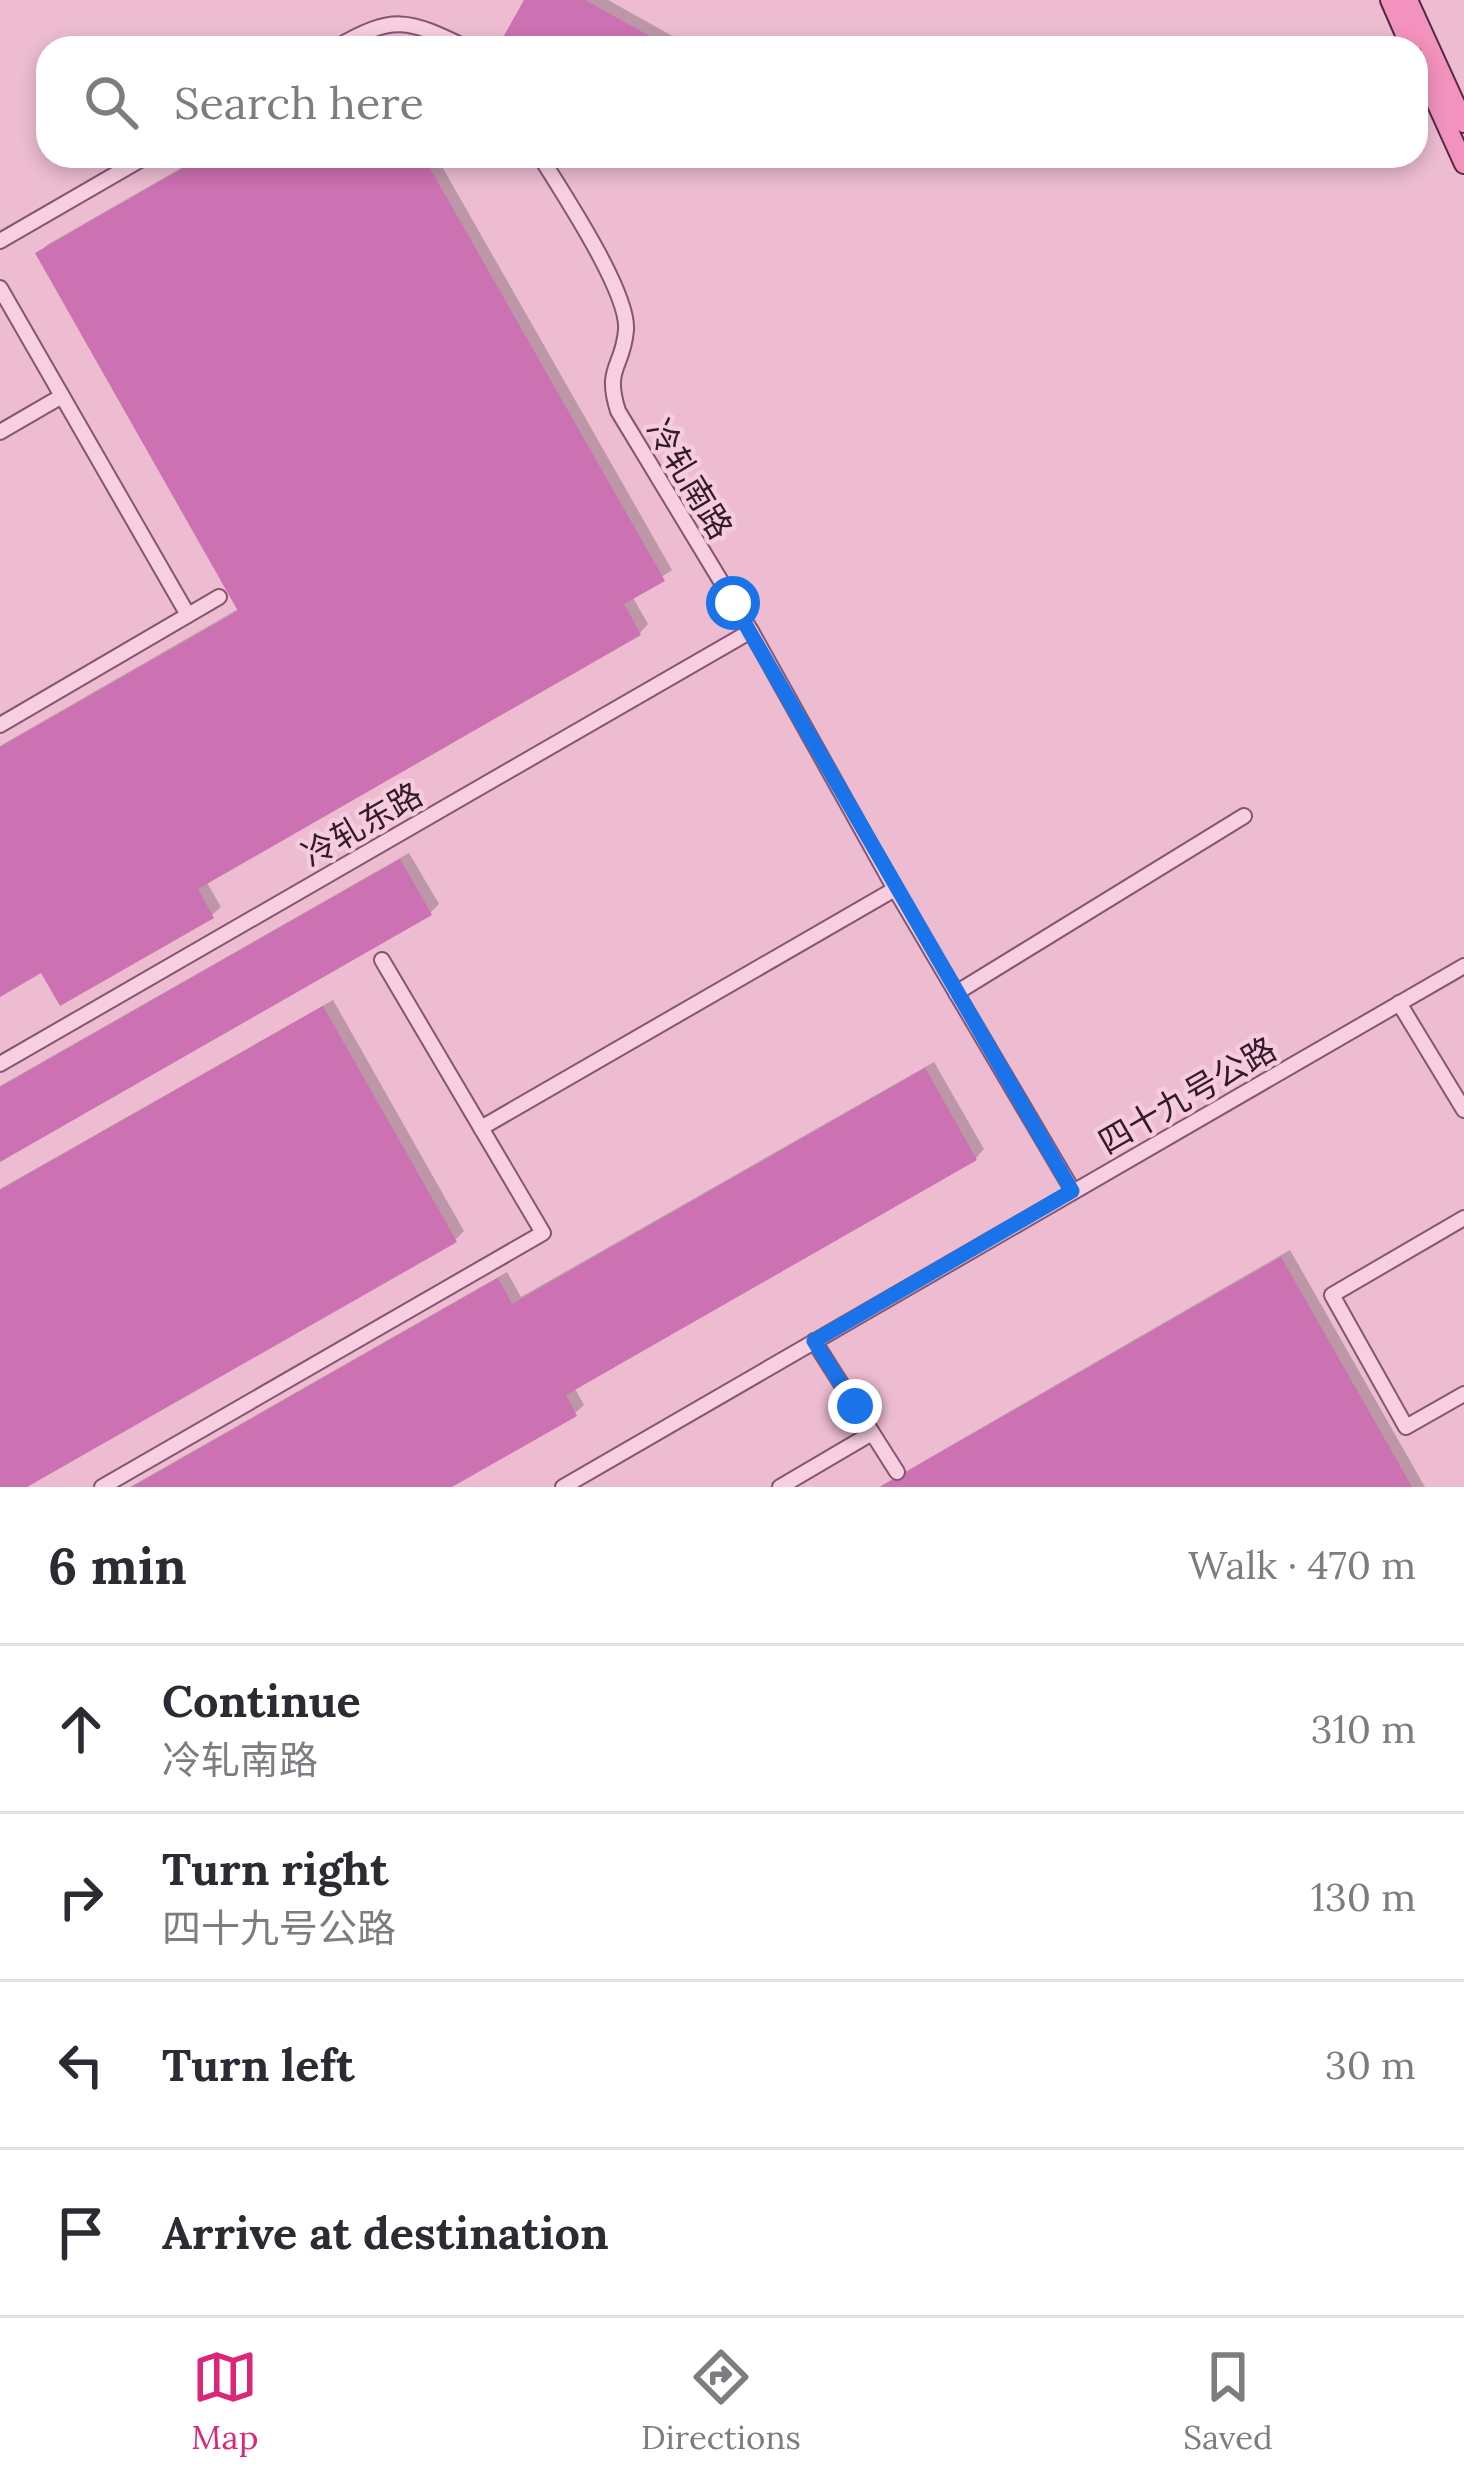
<!DOCTYPE html>
<html lang="en">
<head>
<meta charset="utf-8">
<style>
  :root { --surface:#fff; --page:#f7f7f7; --text:#2b2b33; --muted:#7c7c81; --line:#e1e1e2; --accent:#db2777 }
  body { margin:0; font-family:Lora,"Noto Sans SC",serif; background:var(--page); color:var(--text) }
  .stop { position:absolute; width:36px; height:36px; margin:-27px; border:9px solid #1a73e8; border-radius:50%; background:#fff }
  .stop.end { background:#1a73e8; border-color:#fff; box-shadow:0 3px 12px #0008 }
  .list { margin:0; padding:0; list-style:none }
  h2 { display:flex; justify-content:space-between; align-items:center; height:156px; margin:0; padding:0 48px; font-size:51px }
  h2 small { font-size:39px; font-weight:400; color:var(--muted) }
  .list li { display:grid; grid-template-columns:78px 1fr auto; gap:36px; align-items:center; box-sizing:border-box; height:168px; padding:0 48px; border-top:3px solid var(--line) }
  .list b { display:block; font-size:45px; white-space:nowrap }
  .list p { margin:0; font-size:39px; white-space:nowrap; color:var(--muted) }
  .list em { font-size:39px; font-style:normal; color:var(--muted) }
  .icon { flex:none; width:66px; height:66px; fill:none; stroke:currentColor; stroke-width:2; stroke-linecap:round; stroke-linejoin:round }
  .map { position:relative; flex:none; width:1464px; height:1487px; overflow:hidden }
  .search { position:absolute; background:var(--surface); box-shadow:0 6px 18px #0003; left:36px; right:36px; top:36px; height:132px; display:flex; align-items:center; gap:30px; box-sizing:border-box; padding:0 42px; border-radius:36px; color:var(--muted); font-size:45px }
  .sheet { height:828px; background:var(--surface) }
  nav { display:flex; justify-content:space-around; align-items:center; box-sizing:border-box; height:168px; border-top:3px solid var(--line); background:var(--surface); font-size:33px; color:var(--muted) }
  nav a { display:grid; justify-items:center; gap:6px }
  nav .on { color:var(--accent) }
  .map>svg:first-child { display:block }
  .shadow { fill:#0003 }
  .building { fill:#cc71b2 }
  .lines { fill:none; stroke-linecap:round; stroke-linejoin:round }
  .minor-casing { stroke:#845672; stroke-width:18 }
  .major-casing { stroke:#512a45; stroke-width:22 }
  .minor { stroke:#f8cee1; stroke-width:14 }
  .major { stroke:#f292bd; stroke-width:18 }
  .route { stroke:#1a73e8; stroke-width:15 }
  .labels { text-anchor:middle; stroke-width:9; stroke-linejoin:round; paint-order:stroke }
  .street-label { font-size:33px; fill:#331b2b; stroke:#f5cbdd }
</style>
</head>
<body>
<div class="map">
<svg width="1464" height="1487" viewBox="0 0 1464 1487">
  <rect width="100%" height="100%" fill="#edbcd1"/>
  <!-- shadow -->
  <g class="shadow">
    <polygon points="528,0 608,0 694,48 503,48"/>
    <polygon points="202,156 436,156 672,570 632,596 648,624 640,633 206,881 221,907 212,915 42,969 0,993 0,746 240,608 38,254 47,245"/>
    <polygon points="409,853 439,904 430,913 0,1159 0,1086"/>
    <polygon points="333,1000 464,1231 455,1240 0,1487 0,1189"/>
    <polygon points="934,1062 984,1149 976,1158 574,1387 584,1405 575,1413 446,1487 130,1487 507,1272 521,1297"/>
    <polygon points="1290,1250 1425,1487 879,1487"/>
  </g>
  <!-- building -->
  <g class="building">
    <polygon points="524,0 585,0 671,48 497,48"/>
    <polygon points="204,156 423,156 665,581 624,604 641,635 198,889 214,918 60,1006 41,973 0,997 0,747 238,611 35,253"/>
    <polygon points="400,859 432,915 0,1162 0,1087"/>
    <polygon points="323,1006 457,1242 27,1487 0,1487 0,1190"/>
    <polygon points="925,1068 977,1160 566,1395 577,1416 452,1487 132,1487 498,1278 512,1304"/>
    <polygon points="1281,1257 1412,1487 880,1487"/>
  </g>
  <g class="lines">
    <!-- minor casing -->
    <g class="minor-casing">
      <g id="minor">
        <path d="M335,48C394,14 407,19 467,48"/>
        <path d="M540,156C562,192 629,292 626,330C623,368 604,367 618,411L751,631L895,889L1073,1191"/>
        <polyline points="0,241 147,156"/>
        <polyline points="0,288 188,615"/>
        <polyline points="0,432 62,396"/>
        <polyline points="0,725 219,597"/>
        <polyline points="956,993 1244,816"/>
        <polyline points="1399,1003 1464,1110"/>
        <polyline points="0,1064 751,631"/>
        <polyline points="481,1128 895,889"/>
        <polyline points="1464,1218 1332,1295 1406,1427 1464,1394"/>
        <polyline points="814,1341 897,1472"/>
        <polyline points="102,1487 543,1233 382,960"/>
        <polyline points="563,1487 1464,966"/>
        <polyline points="780,1487 872,1433"/>
      </g>
    </g>
    <!-- major casing -->
    <g class="major-casing">
      <g id="major">
        <polyline points="1390,0 1411,48"/>
        <polyline points="1408,0 1464,123"/>
        <polyline points="1416,58 1464,164"/>
      </g>
    </g>
    <!-- minor -->
    <use href="#minor" class="minor"/>
    <!-- major -->
    <use href="#major" class="major"/>
  </g>
  <g class="lines">
    <!-- route -->
    <polyline class="route" points="733,603 1072,1191 814,1341 855,1406"/>
  </g>
  <g class="labels">
    <!-- street labels -->
    <g class="street-label">
      <text transform="translate(690 479) rotate(59)" y="12">冷轧南路</text>
      <text transform="translate(362 824) rotate(-30)" y="12">冷轧东路</text>
      <text transform="translate(1187 1095) rotate(-30)" y="12">四十九号公路</text>
    </g>
  </g>
</svg>
<div class="stop" style="left:733px;top:603px"></div>
<div class="stop end" style="left:855px;top:1406px"></div>
<div class="search"><svg class="icon" aria-label="search" viewBox="0 0 24 24"><circle cx="10" cy="10" r="6"/><path d="M15 15l6 6"/></svg>Search here</div>
</div>
<section class="sheet">
<h2>6 min<small>Walk · 470 m</small></h2>
<ul class="list">
<li><svg class="icon" aria-label="ahead" viewBox="0 0 24 24"><path d="M12 20V5M6 11l6-6 6 6"/></svg><div><b>Continue</b><p>冷轧南路</p></div><em>310 m</em></li>
<li><svg class="icon" aria-label="right" viewBox="0 0 24 24"><path d="M7 20v-9h11M14 6l5 5-5 5"/></svg><div><b>Turn right</b><p>四十九号公路</p></div><em>130 m</em></li>
<li><svg class="icon" aria-label="left" viewBox="0 0 24 24"><path d="M17 20v-9H6M10 6l-5 5 5 5"/></svg><div><b>Turn left</b></div><em>30 m</em></li>
<li><svg class="icon" aria-label="arrive" viewBox="0 0 24 24"><path d="M6 21V4h12l-3 4 3 4H6"/></svg><div><b>Arrive at destination</b></div></li>
</ul>
</section>
<nav>
<a class="on"><svg class="icon" aria-label="map" viewBox="0 0 24 24"><path d="M3 6l6-2 6 2 6-2v14l-6 2-6-2-6 2zM9 4v14M15 6v14"/></svg>Map</a>
<a><svg class="icon" aria-label="directions" viewBox="0 0 24 24"><path d="M12 3l9 9-9 9-9-9zM9 14v-3h6M13 9l2 2-2 2"/></svg>Directions</a>
<a><svg class="icon" aria-label="saved" viewBox="0 0 24 24"><path d="M7 4h10v16l-5-4-5 4z"/></svg>Saved</a>
</nav>
</body>
</html>
